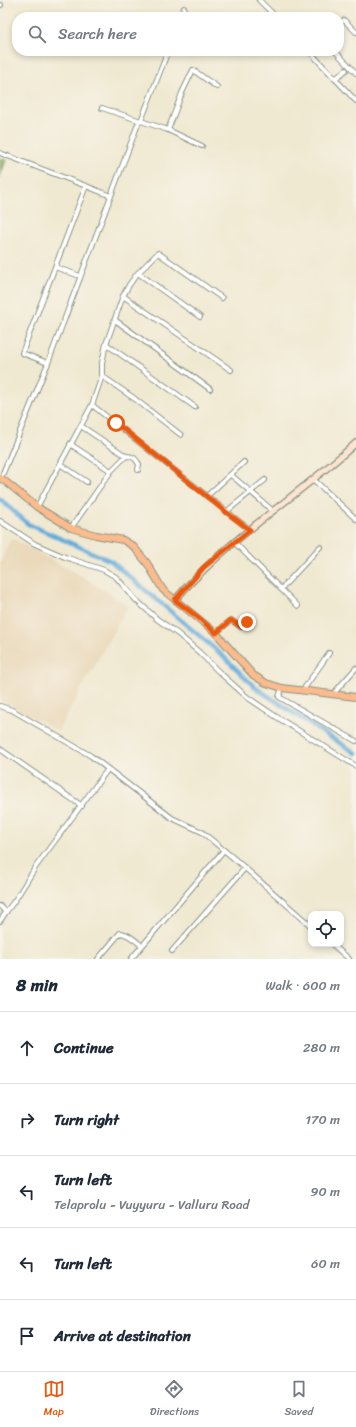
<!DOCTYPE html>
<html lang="en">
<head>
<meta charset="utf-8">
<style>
  :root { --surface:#fff; --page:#f6f6f7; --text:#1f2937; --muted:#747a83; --line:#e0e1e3; --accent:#ea580c }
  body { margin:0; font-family:Sriracha,sans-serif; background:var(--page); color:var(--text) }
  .controls { position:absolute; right:12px; bottom:12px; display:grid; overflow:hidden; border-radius:8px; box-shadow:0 2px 6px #0003 }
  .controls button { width:36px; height:36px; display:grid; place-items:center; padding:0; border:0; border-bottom:1px solid var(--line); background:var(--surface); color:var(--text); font:20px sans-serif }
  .stop { position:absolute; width:12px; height:12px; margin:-9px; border:3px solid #ea580c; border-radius:50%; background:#fff }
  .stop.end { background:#ea580c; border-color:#fff; box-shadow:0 1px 4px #0008 }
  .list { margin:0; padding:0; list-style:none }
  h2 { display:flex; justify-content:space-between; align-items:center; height:52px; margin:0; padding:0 16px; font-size:17px }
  h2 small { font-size:13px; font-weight:400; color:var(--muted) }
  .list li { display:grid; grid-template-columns:26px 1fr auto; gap:12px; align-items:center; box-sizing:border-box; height:72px; padding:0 16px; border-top:1px solid var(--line) }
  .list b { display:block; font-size:15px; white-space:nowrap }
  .list p { margin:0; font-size:13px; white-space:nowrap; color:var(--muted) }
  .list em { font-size:13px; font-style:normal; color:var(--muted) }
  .icon { flex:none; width:22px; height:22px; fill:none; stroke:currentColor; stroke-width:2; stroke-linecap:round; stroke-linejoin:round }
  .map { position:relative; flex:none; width:356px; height:959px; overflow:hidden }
  .search { position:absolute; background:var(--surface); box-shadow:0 2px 6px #0003; left:12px; right:12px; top:12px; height:44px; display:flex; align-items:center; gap:10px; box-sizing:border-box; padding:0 14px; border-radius:16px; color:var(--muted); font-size:15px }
  .sheet { height:412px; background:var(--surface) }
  nav { display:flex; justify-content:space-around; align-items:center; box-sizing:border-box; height:56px; border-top:1px solid var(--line); background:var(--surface); font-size:11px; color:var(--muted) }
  nav a { display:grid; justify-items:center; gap:2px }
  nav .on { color:var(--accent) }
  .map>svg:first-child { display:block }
  .built { fill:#ead9ba }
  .forest { fill:#96b668; stroke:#5a7a4e }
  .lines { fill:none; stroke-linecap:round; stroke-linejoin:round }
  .canal { stroke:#64acdb; stroke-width:4.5 }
  .minor-casing { stroke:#889383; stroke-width:6 }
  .secondary-casing { stroke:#889383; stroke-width:8 }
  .primary-casing { stroke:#889383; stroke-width:8 }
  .minor { stroke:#fff; stroke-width:4 }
  .secondary { stroke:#fde4d1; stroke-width:5.5 }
  .primary { stroke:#fbbb8d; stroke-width:6 }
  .route { stroke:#ea580c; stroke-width:5 }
</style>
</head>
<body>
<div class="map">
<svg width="356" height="959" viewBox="0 0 356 959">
  <rect width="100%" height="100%" fill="#f7f3e8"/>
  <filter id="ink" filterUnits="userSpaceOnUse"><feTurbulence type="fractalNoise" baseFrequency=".025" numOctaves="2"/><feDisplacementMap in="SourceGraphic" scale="8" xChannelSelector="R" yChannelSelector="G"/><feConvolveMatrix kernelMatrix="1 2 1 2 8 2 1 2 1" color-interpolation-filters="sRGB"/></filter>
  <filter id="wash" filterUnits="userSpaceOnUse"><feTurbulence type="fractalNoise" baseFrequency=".012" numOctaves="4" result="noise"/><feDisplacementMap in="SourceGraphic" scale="16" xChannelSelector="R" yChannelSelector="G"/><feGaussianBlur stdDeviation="0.9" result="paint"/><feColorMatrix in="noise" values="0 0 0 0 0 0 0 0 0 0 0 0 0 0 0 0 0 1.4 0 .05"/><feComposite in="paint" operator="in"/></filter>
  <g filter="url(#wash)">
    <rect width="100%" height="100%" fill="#f0e9d2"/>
    <!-- built -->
    <polygon class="built" points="11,538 85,578 128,606 58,731 0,700 0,563"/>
    <!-- forest -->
    <polygon class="forest" points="0,158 6,160 0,177"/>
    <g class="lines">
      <!-- canal -->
      <polyline class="canal" points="0,499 28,524 111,561 222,655 256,688 327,735 356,753"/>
    </g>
  </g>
  <g filter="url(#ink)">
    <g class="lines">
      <!-- minor casing -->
      <g class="minor-casing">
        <g id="minor">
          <polyline points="259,0 276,17"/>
          <polyline points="0,5 1,5"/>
          <polyline points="181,17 184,8"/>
          <polyline points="339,24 344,20 356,32"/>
          <polyline points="309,51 356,101"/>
          <polyline points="335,51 356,73"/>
          <polyline points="335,79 346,70"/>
          <polyline points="102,108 168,130 202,146"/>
          <polyline points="141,121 168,51"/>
          <polyline points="168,130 182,93 193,70 217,87"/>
          <polyline points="0,153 86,186"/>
          <polyline points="55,267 80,276"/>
          <polyline points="138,273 200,317"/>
          <polyline points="123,296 231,370"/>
          <polyline points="115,320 210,389"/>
          <polyline points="106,344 195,407"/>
          <polyline points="48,363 22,353 86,186 111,196"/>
          <polyline points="102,376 135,399 181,435"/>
          <polyline points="92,405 250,530"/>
          <polyline points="81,426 126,456"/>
          <polyline points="70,444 111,471"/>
          <polyline points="60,464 87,482"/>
          <polyline points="231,475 273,511"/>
          <polyline points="1,478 48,363 138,124"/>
          <polyline points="314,480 356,519"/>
          <polyline points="207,496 244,462"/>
          <polyline points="37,507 92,405 102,376 102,363 106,344 123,296 129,285 137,274 158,253 222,298"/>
          <polyline points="226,512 265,480"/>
          <polyline points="0,521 35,544 65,557 104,570 116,577 135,599 157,619 178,634 200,653 219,672 247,697 275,716 356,766"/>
          <path d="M71,528L111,471L126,456C133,456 135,458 139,464L138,470"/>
          <polyline points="234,542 298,606"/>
          <polyline points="281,589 320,547"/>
          <polyline points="216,633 231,620 241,627 247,622"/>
          <polyline points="282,688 279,697 356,741"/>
          <polyline points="303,690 329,653"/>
          <polyline points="334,693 356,668"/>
          <polyline points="0,706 12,710 74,746 91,756 172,818 202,832 237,861 311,926"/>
          <polyline points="0,749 82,806"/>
          <polyline points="0,906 6,912 15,900 37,865 108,769"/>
          <polyline points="0,921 6,912"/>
          <polyline points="332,944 349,959"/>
          <polyline points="172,951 245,868"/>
          <path d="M98,959L120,933C128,933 136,941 142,946"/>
          <polyline points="131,959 224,850"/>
        </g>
      </g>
      <!-- secondary casing -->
      <g class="secondary-casing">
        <path id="secondary" d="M175,600C227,539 297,497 356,443"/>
      </g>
      <!-- primary casing -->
      <g class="primary-casing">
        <polyline id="primary" points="0,479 1,478 37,507 71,528 96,535 123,540 133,546 147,563 163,590 216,633 253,675 266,683 282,688 356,697"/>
      </g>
      <!-- minor -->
      <use href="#minor" class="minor"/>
      <!-- secondary -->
      <use href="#secondary" class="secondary"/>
      <!-- primary -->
      <use href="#primary" class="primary"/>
    </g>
  </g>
  <g class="lines" filter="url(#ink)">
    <!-- route -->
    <polyline class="route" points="116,423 226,512 250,530 204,567 175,600 199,618 216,633 231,620 241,627 247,622"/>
  </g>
</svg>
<div class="controls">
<button><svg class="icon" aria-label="locate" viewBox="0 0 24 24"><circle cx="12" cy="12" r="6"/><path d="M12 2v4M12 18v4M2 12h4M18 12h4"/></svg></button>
</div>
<div class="stop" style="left:116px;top:423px"></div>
<div class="stop end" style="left:247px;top:622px"></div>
<div class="search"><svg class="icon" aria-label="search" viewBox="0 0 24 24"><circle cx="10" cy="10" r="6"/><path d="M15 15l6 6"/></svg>Search here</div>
</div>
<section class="sheet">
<h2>8 min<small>Walk · 600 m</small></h2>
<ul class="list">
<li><svg class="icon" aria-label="ahead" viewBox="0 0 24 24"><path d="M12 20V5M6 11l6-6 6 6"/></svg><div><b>Continue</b></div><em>280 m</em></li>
<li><svg class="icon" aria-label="right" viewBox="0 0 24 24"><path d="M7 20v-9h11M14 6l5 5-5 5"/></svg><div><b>Turn right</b></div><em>170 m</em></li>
<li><svg class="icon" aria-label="left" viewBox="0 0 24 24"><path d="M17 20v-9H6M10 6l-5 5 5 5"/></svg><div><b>Turn left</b><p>Telaprolu - Vuyyuru - Valluru Road</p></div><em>90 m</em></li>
<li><svg class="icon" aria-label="left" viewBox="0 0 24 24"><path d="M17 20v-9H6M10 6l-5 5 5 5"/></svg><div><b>Turn left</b></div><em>60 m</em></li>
<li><svg class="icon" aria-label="arrive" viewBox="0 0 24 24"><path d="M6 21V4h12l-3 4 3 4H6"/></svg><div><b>Arrive at destination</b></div></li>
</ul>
</section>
<nav>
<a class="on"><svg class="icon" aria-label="map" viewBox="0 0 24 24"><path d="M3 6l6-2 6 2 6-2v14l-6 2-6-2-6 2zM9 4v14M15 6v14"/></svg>Map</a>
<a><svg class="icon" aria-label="directions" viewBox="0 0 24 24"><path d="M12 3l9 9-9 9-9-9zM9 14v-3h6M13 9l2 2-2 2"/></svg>Directions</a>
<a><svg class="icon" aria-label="saved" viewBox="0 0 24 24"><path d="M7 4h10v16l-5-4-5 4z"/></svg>Saved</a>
</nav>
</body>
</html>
